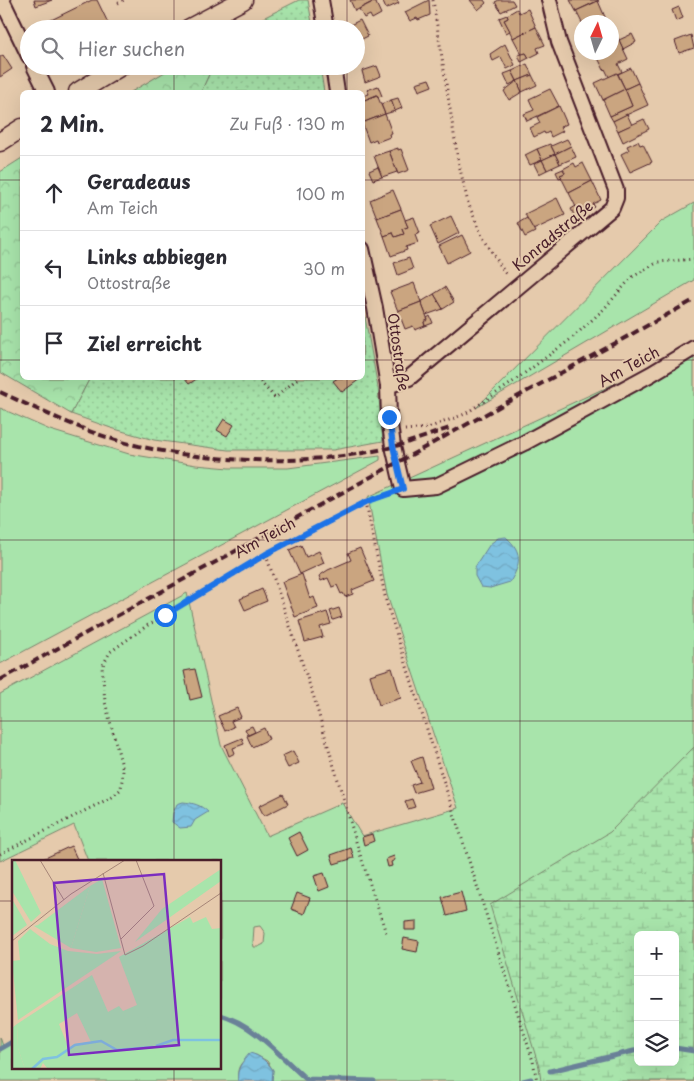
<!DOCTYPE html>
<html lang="de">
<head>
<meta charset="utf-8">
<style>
  :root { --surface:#fff; --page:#f7f7f7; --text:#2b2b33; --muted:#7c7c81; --line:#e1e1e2 }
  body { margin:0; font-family:"Playpen Sans",sans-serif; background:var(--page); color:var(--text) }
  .controls { position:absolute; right:15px; bottom:15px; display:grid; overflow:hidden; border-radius:8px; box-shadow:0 5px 20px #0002 }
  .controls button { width:45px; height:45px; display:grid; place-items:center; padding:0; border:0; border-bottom:1px solid var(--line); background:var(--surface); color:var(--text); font:25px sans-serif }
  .compass { position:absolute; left:574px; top:15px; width:45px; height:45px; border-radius:50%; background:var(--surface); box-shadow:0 5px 20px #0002; rotate:5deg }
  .stop { position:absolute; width:15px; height:15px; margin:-11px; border:4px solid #1a73e8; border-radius:50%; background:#fff }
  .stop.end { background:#1a73e8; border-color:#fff; box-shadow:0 1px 5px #0008 }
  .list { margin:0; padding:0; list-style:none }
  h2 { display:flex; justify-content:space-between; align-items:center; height:65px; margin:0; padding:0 20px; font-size:21px }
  h2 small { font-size:16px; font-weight:400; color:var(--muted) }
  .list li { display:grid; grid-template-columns:32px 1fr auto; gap:15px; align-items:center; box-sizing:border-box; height:75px; padding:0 20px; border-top:1px solid var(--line) }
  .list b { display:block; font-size:19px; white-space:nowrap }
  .list p { margin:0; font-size:16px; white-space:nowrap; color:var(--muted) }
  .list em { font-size:16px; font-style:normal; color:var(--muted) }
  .icon { flex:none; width:28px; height:28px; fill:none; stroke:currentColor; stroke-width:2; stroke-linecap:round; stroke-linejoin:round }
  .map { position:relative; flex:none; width:694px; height:1081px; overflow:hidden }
  .search { position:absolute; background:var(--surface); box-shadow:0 5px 20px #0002; left:20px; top:20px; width:345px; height:55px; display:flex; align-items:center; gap:12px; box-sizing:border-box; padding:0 18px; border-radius:28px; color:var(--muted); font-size:19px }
  .panel { position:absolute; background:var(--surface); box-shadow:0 5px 20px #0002; left:20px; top:90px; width:345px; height:290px; border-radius:8px }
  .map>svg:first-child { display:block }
  .grass { fill:#a8e4ab; stroke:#79826b; fill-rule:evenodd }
  .forest { fill:url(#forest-crowns); stroke:#79826b }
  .wetland { fill:url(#wetland-marsh); stroke:#79826b; fill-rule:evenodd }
  .garden { fill:url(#garden-dots); stroke:#79826b }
  .water { fill:url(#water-waves); stroke:#6a8198 }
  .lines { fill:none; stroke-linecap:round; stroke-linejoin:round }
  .stream { stroke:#6a8198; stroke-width:5 }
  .building { fill:#caa580; stroke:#4a1f2b }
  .minor-casing { stroke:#4a1f2b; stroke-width:18 }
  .tertiary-casing { stroke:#4a1f2b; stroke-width:21 }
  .path { stroke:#4a1f2b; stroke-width:3; stroke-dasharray:1 4; stroke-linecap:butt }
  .minor { stroke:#e5caac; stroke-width:14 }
  .tertiary { stroke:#e5caac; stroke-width:18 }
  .rail { stroke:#4a1f2b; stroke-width:4; stroke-dasharray:8 4; stroke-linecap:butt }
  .route { stroke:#1a73e8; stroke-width:6 }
  .grid { fill:none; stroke:#4a1f2b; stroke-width:1; stroke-opacity:0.55 }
  .labels { text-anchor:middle; stroke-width:4; stroke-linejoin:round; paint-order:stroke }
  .street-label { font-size:15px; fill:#4a1f2b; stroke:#e5caac }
  .inset-river { fill:none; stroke:#7fc2e0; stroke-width:2.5 }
  .inset-road { fill:none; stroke:#a78678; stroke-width:1 }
  .view { fill:#7b2cbf; fill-opacity:0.15; stroke:#7b2cbf; stroke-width:2.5 }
  .inset-edge { fill:none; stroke:#4a1f2b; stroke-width:2.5 }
</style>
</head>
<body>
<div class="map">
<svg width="694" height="1081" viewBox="0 0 694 1081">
  <defs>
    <pattern id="forest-crowns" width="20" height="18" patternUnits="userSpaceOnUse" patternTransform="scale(1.25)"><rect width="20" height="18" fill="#a8e4ab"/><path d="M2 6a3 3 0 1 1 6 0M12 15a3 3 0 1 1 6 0" fill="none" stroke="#92c393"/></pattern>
    <pattern id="wetland-marsh" width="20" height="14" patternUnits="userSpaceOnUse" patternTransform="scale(1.25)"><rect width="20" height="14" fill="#a8e4ab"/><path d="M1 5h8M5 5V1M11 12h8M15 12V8" fill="none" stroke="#92c393"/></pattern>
    <pattern id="garden-dots" width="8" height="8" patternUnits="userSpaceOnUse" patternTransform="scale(1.25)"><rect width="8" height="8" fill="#a8e4ab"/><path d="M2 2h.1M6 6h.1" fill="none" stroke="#92c393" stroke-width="1.8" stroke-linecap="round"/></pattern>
    <pattern id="water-waves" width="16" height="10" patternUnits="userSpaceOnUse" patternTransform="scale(1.25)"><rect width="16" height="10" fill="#7fc2e0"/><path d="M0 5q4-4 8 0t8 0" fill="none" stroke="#6fa6c0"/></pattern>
  </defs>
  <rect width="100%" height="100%" fill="#e5caac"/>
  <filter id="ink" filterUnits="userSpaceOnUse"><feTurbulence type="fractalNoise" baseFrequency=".02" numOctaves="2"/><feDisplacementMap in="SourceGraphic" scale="10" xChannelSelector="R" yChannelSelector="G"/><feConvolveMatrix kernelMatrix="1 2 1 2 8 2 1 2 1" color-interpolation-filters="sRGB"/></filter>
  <g filter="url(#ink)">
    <!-- grass -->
    <g class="grass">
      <polygon points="694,203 694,280 476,408 662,221"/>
      <path d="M694,347V1081H272L273,1070L267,1061L256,1055C242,1060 236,1065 238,1081H0V1037L3,1046L14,1038V1067H220V861H88L74,825L0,861V694L187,593L221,745L267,836L342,803L362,836L458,808L387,595L368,497ZM506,537L498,585L490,588ZM260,926L265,933L264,944L258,947H254L253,942L254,927ZM638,935H675V1062H638Z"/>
      <polygon points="0,408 50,430 129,454 196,465 229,468 288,468 380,456 380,460 0,664"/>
    </g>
    <!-- forest -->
    <g class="forest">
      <polygon points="175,66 213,66 201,92 131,92"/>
      <polygon points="22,158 22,378 90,378 71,414 0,372 0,172"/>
    </g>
    <!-- wetland -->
    <path class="wetland" d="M694,747V1081H541L539,1067L490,905L610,832ZM638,935H675V1062H638Z"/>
    <!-- garden -->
    <g class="garden">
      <polygon points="299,0 308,0 313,29 241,29"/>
      <polygon points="213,66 320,66 324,92 201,92"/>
      <polygon points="363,306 378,388 383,441 333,450 228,450 154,440 111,428 71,414 90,378 362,378"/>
    </g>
    <!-- water -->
    <g class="water">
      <path d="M506,537C523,552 521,564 510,582L490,588L481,587L475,576V567L490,544L498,538Z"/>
      <path d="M183,802C193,803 201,805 208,812L195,820L191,827L180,828L172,822L173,813L177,804Z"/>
      <path d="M250,1053C261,1056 267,1062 273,1070L272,1081H238C236,1069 242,1062 250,1053Z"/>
    </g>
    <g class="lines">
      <!-- stream -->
      <g class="stream">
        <path d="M220,1015C254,1024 280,1056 306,1079L374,1081"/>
        <polyline points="675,1048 694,1051"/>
        <polyline points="0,1049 14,1041"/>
        <polyline points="550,1071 638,1050"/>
        <polyline points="523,1081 531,1079"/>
      </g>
    </g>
    <!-- building -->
    <g class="building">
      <polygon points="34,0 52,0 36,6"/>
      <polygon points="92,0 97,0 111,29 47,29 45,23"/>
      <polygon points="350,0 376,0 355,11"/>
      <polygon points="382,0 397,0 399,3 386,9"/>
      <polygon points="429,0 430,15 418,20 417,18 410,21 405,12"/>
      <polygon points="470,0 484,0 486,3 478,10"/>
      <polygon points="499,0 512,0 515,5 501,12 495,2"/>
      <polygon points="570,0 599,0 576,11"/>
      <polygon points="375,1 381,14 372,19 370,15 364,18 359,9"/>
      <polygon points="598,1 605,17 593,22 582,23 576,11"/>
      <polygon points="679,7 683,18 676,21 672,10"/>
      <polygon points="517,9 519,13 528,9 536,27 513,38 504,20 508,18 507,15"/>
      <polygon points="507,15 508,18 504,20 510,31 506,33 499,18"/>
      <polygon points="605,17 608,22 593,22"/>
      <polygon points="360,20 368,36 356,42 356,29 349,29 348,26"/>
      <polygon points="536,27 545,45 537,48 539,53 529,58 526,53 522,55 513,38"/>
      <polygon points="632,34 636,42 623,49 619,40"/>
      <polygon points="691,35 694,48 679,53 675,41"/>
      <polygon points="618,38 628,59 618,64 622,72 609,77 605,69 604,70 595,52 612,52 612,42"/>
      <polygon points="505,44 515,65 507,69 501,57 493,61 490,54"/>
      <polygon points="526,53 529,58 521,62 518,55"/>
      <polygon points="3,55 12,69 0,77 0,57"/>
      <polygon points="527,64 532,75 517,81 512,71"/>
      <polygon points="377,66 381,76 365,82 362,71"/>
      <polygon points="631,68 638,83 625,89 618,74"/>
      <polygon points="512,71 517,81 509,85 504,74"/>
      <polygon points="617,73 625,89 603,100 595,83"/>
      <polygon points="532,75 537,85 522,92 517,81"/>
      <polygon points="429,79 432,86 419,91 416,83"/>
      <polygon points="517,81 522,92 509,100 504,91"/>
      <polygon points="638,83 648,105 613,121 610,116 632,106 625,89"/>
      <polygon points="378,86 382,96 378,97 377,95 362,101 362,96 369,94 367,90"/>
      <polygon points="550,89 559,106 527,121 524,114 534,110 529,99"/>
      <polygon points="625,89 632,106 610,116 603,100"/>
      <polygon points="377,95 385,114 362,123 362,101"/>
      <polygon points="398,98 402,108 395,111 391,100"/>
      <polygon points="391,100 395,111 385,114 381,104"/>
      <polygon points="559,106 567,124 560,127 563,131 551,137 549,132 545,134 544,132 534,137 530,128 540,123 537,117"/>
      <polygon points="385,114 392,133 389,134 390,137 377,142 376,139 369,142 362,123"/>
      <polygon points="627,114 632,125 618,131 613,121"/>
      <polygon points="644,119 649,129 623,142 618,131"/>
      <polygon points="567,139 571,146 555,154 551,146"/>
      <polygon points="638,141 640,145 643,144 652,162 630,172 621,154 629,150 627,146"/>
      <polygon points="550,144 555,154 542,160 537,149"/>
      <polygon points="571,146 576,157 560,164 555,154"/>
      <polygon points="398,148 398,150 401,149 409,170 398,174 389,151"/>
      <polygon points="537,149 542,160 530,165 525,155"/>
      <polygon points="389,151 397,172 382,177 374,156"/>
      <polygon points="555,154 560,164 547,170 542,160"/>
      <polygon points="542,160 547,170 539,174 534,164"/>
      <polygon points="574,163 576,167 583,163 592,181 569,193 560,175 565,173 563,169"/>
      <polygon points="378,167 382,177 373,180 369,171"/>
      <polygon points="563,169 565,173 560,175 562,177 559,178 556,172"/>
      <polygon points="592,181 601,200 593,204 595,207 585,212 583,208 578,211 569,193"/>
      <polygon points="393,190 401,209 377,218 370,200"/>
      <polygon points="557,198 565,215 533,230 525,214"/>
      <polygon points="576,206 578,211 583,208 585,212 575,217 571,209"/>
      <polygon points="401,209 408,227 402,229 404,234 395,237 393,233 384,236 377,218"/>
      <polygon points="451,216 459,233 438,244 430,226"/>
      <polygon points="414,217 420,233 415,235 418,243 406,247 407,250 391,256 384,236 393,233 395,237 404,234 402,229 408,227 405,220"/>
      <polygon points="527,218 535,232 525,237 518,223"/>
      <polygon points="462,235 470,251 447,263 439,246"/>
      <polygon points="409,258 413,269 398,275 394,263"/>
      <polygon points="414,283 421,302 398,311 390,292"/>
      <polygon points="445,287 454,302 443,309 434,294"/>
      <polygon points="434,294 443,309 426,315 421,302"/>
      <polygon points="421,302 428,320 424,322 425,326 415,330 413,326 405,329 398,311"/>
      <polygon points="430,316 433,323 425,326 424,322 428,320 427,318"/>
      <polygon points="184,378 198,378 189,384"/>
      <polygon points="338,378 358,378 360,379 342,392 333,381"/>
      <polygon points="224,419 234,425 227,436 217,430"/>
      <polygon points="301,545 306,557 319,551 324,563 300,574 289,550"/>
      <polygon points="360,548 374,581 352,590 353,594 345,597 343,593 341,594 337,585 332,587 328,578 321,581 319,576 328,570 351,560 348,553"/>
      <polygon points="302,574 310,599 314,597 318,608 295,617 282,582"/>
      <polygon points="262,589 267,601 245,610 240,599"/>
      <polygon points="339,608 342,617 333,620 330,611"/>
      <polygon points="327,612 331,624 320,627 323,637 305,642 299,621"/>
      <polygon points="392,668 401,698 379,705 370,675"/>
      <polygon points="195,669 202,697 190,700 184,671"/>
      <polygon points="237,708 241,717 231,721 234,727 225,731 218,716"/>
      <polygon points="252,726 255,732 248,735 245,729"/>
      <polygon points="264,728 269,739 252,747 247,736"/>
      <polygon points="242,738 244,744 233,748 235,753 229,756 225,745"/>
      <polygon points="293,751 299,763 288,768 282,756"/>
      <polygon points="422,757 431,788 414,793 411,785 420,782 411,761"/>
      <polygon points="283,794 288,804 264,816 259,806"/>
      <polygon points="412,799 415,807 408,809 405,801"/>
      <polygon points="299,832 308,850 297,856 288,838"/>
      <polygon points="372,834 374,841 364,845 362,837"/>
      <polygon points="71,846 78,861 44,861 43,859"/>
      <polygon points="351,848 354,858 334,864 331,855"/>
      <polygon points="394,856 395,860 391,862 392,866 388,867 386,859"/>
      <polygon points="324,873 329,887 319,891 314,876"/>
      <polygon points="461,892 466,911 447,916 442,897"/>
      <polygon points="297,893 310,898 304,914 291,909"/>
      <polygon points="416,921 416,930 405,930 405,922"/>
      <polygon points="404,938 419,941 417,952 402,949"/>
    </g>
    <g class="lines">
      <!-- minor casing -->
      <g class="minor-casing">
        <g id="minor">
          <polyline points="2,0 29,56"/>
          <polyline points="321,0 326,29"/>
          <polyline points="34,66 47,92"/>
          <polyline points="333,66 337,92"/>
          <polyline points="362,249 375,308 388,386 389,417 393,446 403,489 436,486 524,443 651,374 694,348"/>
          <polyline points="388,386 409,378 612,208 616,198 616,190 559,42 549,0"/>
        </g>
      </g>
      <!-- tertiary casing -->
      <g class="tertiary-casing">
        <g id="tertiary">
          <polyline points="188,29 243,0"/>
          <polyline points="78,92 121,66"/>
          <polyline points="0,142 22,128"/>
        </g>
      </g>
      <!-- path -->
      <g class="path">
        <polyline points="433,0 458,160 468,203 482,236 507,276"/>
        <polyline points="118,3 124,0"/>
        <polyline points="257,378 275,398 298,378"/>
        <polyline points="405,430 428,428 465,414 510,384 571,339 604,309 632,277 658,262 694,259"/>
        <polyline points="366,502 386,601 533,1061 537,1081"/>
        <polyline points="266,555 314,698 357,845 386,933"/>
        <polyline points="0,854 112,797 121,789 123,770 105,702 102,667 110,652 148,625 266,555 366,502 390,494"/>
      </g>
      <!-- minor -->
      <use href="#minor" class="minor"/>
      <!-- tertiary -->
      <use href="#tertiary" class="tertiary"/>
      <!-- rail -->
      <g class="rail">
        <path d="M0,392C39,410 78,429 119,441C200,464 310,467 392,447C412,442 431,434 450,428"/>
        <polyline points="0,680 694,300"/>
      </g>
    </g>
  </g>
  <g class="lines" filter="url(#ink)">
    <!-- route -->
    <polyline class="route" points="165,615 266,554 366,502 403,489 393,446 389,417"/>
  </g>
  <!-- grid -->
  <path class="grid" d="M174,0V29M347,0V29M520,0V1081M174,66V92M347,66V92M0,180H22M362,180H694M0,360H22M362,360H694M174,378V861M347,378V1081M0,540H694M0,721H694M0,901H14M220,901H694M174,1067V1081"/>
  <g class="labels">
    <!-- street labels -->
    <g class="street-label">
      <text transform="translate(553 236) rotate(-40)" y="5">Konradstraße</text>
      <text transform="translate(398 352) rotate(82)" y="5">Ottostraße</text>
      <text transform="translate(629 367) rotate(-29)" y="5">Am Teich</text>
      <text transform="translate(265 538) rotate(-29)" y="5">Am Teich</text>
    </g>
  </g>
  <!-- overview -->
  <g transform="translate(12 860)">
    <rect width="209" height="209" fill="#e5caac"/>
    <path d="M0,0H3L29,53L19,62L0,31ZM209,9V21L123,82L150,49ZM0,39L15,65L0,76ZM178,57L181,63L194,57L200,69L209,68V209H36L31,203L28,209H13L6,188L5,164L80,115L96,152L107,146L111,151L125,145L107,97ZM65,153L79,182L62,184L57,189L47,164ZM18,69L38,84L56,91L85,94L109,91L6,160L0,101L8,100L6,81Z" fill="#a8e4ab" fill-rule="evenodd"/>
    <path d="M78,26L59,88L22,66L26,65Z" fill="#a8e4ab"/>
    <path d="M182,124L179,144L186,155L209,159V209H148L132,160L150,147L166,128L167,133Z" fill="#a8e4ab"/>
    <path d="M90,19L109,88L84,92L59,88L78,26ZM5,164L6,188L13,209H0V168Z" fill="#a8e4ab"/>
    <path class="inset-river" d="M144,186L161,180H209M20,209L31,199L45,197L63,185L89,181L105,190L141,187"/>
    <path class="inset-road" d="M28,0L52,40M91,13L113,95L131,86L209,33M109,79L142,46L124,0M0,81L59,34L113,0"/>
    <path class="view" d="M152,14L167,185L57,195L42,23Z"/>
    <rect width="209" height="209" class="inset-edge"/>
  </g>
</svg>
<div class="controls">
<button>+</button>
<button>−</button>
<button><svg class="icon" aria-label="layers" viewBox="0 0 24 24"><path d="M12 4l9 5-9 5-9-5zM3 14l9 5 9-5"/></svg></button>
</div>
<svg class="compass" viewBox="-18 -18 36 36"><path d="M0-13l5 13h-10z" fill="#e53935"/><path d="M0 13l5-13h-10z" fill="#7c7c81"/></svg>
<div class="stop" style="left:165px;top:615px"></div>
<div class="stop end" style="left:389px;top:417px"></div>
<div class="search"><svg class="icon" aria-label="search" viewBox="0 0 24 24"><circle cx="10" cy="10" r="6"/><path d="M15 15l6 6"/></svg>Hier suchen</div>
<section class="panel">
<h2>2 Min.<small>Zu Fuß · 130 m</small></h2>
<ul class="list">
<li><svg class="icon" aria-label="ahead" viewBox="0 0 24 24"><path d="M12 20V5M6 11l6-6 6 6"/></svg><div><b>Geradeaus</b><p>Am Teich</p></div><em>100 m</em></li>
<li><svg class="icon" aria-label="left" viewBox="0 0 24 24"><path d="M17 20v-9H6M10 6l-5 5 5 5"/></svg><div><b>Links abbiegen</b><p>Ottostraße</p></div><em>30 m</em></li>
<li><svg class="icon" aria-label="arrive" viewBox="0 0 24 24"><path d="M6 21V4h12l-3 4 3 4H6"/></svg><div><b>Ziel erreicht</b></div></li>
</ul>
</section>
</div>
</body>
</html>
